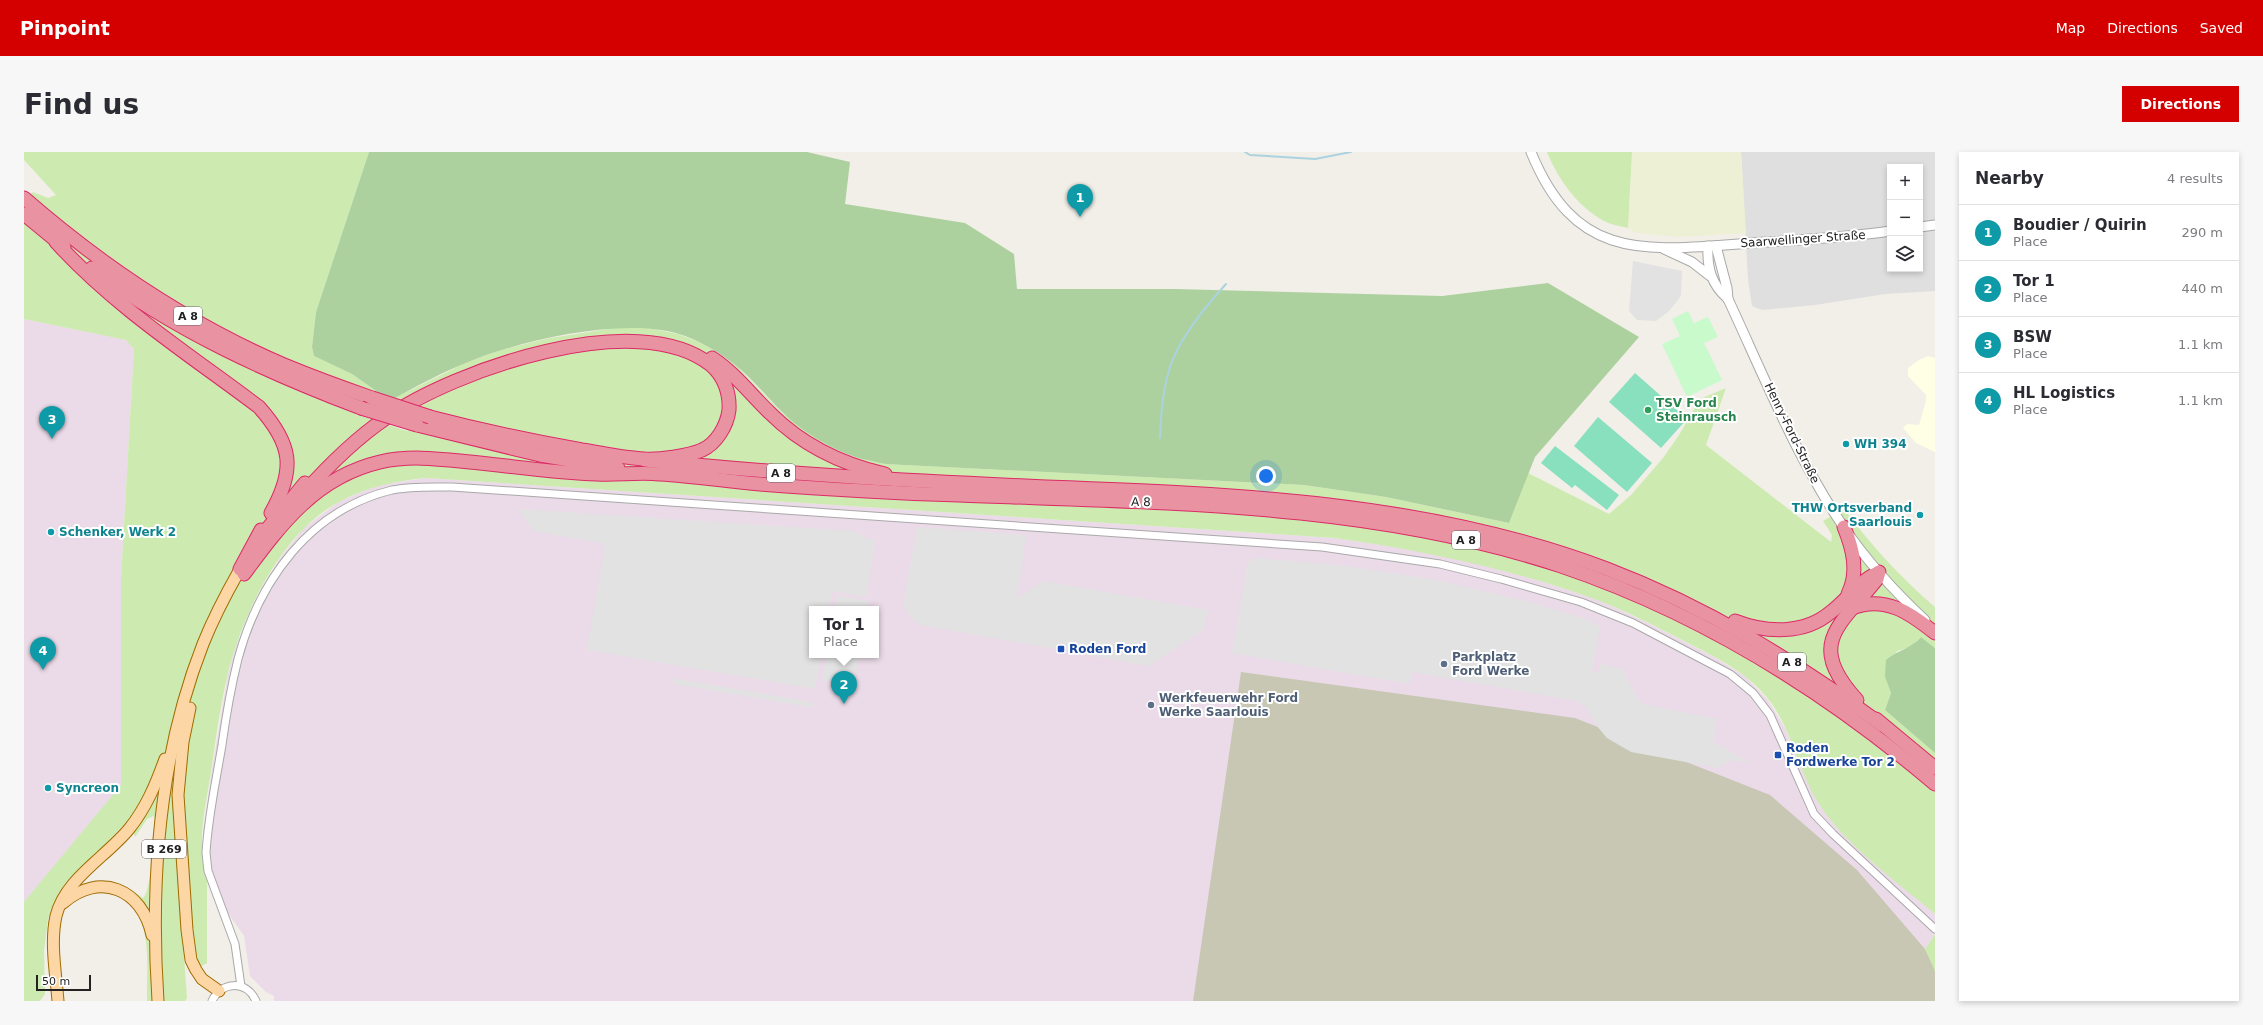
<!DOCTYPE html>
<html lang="en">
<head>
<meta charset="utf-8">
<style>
  :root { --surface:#fff; --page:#f7f7f7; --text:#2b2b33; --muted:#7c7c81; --line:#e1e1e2; --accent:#d40000 }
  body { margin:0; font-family:"DejaVu Sans",sans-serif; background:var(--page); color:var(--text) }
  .controls { position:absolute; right:12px; top:12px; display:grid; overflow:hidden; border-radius:0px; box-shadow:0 2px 6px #0003 }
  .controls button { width:36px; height:36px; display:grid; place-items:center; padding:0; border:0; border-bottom:1px solid var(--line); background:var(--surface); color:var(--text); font:20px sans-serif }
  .scale { position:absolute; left:12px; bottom:10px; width:55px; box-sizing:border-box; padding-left:4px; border:2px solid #222; border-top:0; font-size:11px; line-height:14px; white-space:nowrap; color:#222; -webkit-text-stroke:3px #fff; paint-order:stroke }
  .you { position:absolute; left:1242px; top:324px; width:14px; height:14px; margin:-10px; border:3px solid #fff; border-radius:50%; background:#1a73e8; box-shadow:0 0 0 6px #1a73e833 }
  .badge { display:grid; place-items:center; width:26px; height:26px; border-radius:50%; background:var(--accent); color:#fff; font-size:13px; font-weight:700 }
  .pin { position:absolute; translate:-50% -33px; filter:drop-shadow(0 1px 2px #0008) }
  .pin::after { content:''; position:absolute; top:21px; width:14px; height:12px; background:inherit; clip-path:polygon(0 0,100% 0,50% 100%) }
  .popup { position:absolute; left:785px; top:454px; width:70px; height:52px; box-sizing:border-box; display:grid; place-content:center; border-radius:0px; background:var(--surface); filter:drop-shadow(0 1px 3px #0005); font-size:13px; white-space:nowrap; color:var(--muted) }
  .popup b { font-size:15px; color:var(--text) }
  .popup::after { content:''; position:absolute; left:50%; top:100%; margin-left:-8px; border:8px solid transparent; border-top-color:var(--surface) }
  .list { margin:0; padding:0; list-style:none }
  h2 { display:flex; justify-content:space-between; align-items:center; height:52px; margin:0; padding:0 16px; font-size:17px }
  h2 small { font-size:13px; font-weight:400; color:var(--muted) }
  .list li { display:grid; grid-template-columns:26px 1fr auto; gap:12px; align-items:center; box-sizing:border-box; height:56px; padding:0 16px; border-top:1px solid var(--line) }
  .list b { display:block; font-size:15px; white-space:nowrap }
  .list p { margin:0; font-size:13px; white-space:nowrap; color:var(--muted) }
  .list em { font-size:13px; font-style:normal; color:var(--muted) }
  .icon { flex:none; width:22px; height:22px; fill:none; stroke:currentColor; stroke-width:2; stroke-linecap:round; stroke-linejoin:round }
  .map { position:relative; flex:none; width:1911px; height:849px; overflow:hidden; border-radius:0px }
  header { display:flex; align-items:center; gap:24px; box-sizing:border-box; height:56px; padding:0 20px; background:var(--accent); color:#fff }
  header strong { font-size:19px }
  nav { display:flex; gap:22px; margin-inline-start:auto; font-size:14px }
  .intro { display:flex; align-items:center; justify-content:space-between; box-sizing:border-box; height:96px; padding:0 24px }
  h1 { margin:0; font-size:28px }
  .button { padding:10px 18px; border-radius:0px; background:var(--accent); color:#fff; font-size:14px; font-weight:700 }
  main { display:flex; gap:24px; padding:0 24px }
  aside { flex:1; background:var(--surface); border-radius:0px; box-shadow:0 2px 6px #0003 }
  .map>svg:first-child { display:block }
  .residential { fill:#e0dfdf; fill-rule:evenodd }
  .industrial { fill:#ebdbe8; fill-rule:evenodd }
  .education { fill:#ffffe5 }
  .construction { fill:#c7c7b4 }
  .farmland { fill:#eef0d5 }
  .grass { fill:#cdebb0 }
  .forest { fill:#add19e }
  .park { fill:#c8facc }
  .pitch { fill:#88e0be }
  .parking { fill:#e2e2e2 }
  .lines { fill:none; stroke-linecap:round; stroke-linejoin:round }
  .stream { stroke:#aad3df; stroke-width:2 }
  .minor-casing { stroke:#a9a9a9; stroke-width:9 }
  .tertiary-casing { stroke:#a9a9a9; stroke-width:11 }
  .primary-casing { stroke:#a06b00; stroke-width:13 }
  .motorway-casing { stroke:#dc2a67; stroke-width:15 }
  .minor { stroke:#fff; stroke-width:7 }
  .tertiary { stroke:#fff; stroke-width:9 }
  .primary { stroke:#fcd6a4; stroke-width:11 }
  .motorway { stroke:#e892a2; stroke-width:13 }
  .motorway-bridge-casing { stroke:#dc2a67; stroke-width:15; stroke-linecap:butt }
  .motorway-bridge { stroke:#e892a2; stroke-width:13 }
  .leisure-dot { fill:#2e9e5b; stroke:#fff; stroke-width:1.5 }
  .culture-dot { fill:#0f9aa8; stroke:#fff; stroke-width:1.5 }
  .transit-dot { fill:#1a4fb4; stroke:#fff; stroke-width:1.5 }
  .service-dot { fill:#5c6f8a; stroke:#fff; stroke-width:1.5 }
  .labels { text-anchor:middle; stroke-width:4; stroke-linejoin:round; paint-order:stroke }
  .shield { fill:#fff; stroke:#646464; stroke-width:1 }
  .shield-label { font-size:11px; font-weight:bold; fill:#222 }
  .street-label { font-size:12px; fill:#222; stroke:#fff }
  .leisure-label { font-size:12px; font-weight:bold; fill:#27864d; stroke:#fff; text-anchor:start }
  .culture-label { font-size:12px; font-weight:bold; fill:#0d838f; stroke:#fff; text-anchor:start }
  .transit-label { font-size:12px; font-weight:bold; fill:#164399; stroke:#fff; text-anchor:start }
  .service-label { font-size:12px; font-weight:bold; fill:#4e5e75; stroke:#fff; text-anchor:start }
</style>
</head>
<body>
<header>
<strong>Pinpoint</strong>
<nav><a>Map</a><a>Directions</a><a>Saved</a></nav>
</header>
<div class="intro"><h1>Find us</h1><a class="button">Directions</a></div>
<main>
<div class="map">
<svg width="1911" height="849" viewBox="0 0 1911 849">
  <rect width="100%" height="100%" fill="#f2efe9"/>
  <!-- residential -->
  <path class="residential" d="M1717,0H1911V139L1861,142L1791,153L1738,158L1728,154L1724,128ZM1866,15H1896V117H1866Z"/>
  <!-- industrial -->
  <g class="industrial">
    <polygon points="0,167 103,188 110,197 97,426 97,634 0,751"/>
    <path d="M402,326L1311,386L1378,396L1448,410L1510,427L1575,448L1624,471L1692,506L1722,525L1744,548L1761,576L1781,624L1796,654L1816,679L1911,762V782L1901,797L1910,849H250V844L242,840L226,824L220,784L187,737L180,715L179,680L189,611L204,522L211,496L239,435L255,407L280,376L314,350L335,341L355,333ZM788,457H852V503H788Z"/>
  </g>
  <!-- education -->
  <polygon class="education" points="1904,204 1911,206 1911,300 1892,291 1879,276 1883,272 1895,273 1902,249 1902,243 1884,224 1884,216 1895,208"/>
  <!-- construction -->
  <polygon class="construction" points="1217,520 1551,566 1746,643 1833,718 1901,797 1911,815 1911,849 1169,849"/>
  <!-- farmland -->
  <polygon class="farmland" points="1608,0 1717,0 1722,81 1655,85 1612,81 1604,76"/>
  <!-- grass -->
  <g class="grass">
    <path d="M0,0H345L292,160L288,195L290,204L328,222L355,241L331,262L383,279L414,260L371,246L445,209L477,198L526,186L590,176H624L654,182L680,192L712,213L758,261L823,303L861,312L1280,333L1362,345L1485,371L1504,321L1585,362L1607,343L1639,306L1655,283L1676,247L1702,236L1682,293L1807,390L1808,383L1799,369L1820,357C1847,393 1877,426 1911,455V496L1897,485L1886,495L1873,499L1861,525L1867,541L1861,558L1911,601V762C1875,732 1822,693 1797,655C1774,621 1769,578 1744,547C1722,519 1689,504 1658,488C1631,474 1602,459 1573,448C1488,417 1401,399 1311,386L402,326C371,329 343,335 315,350C258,380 219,461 204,521C197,551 192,583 188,614C183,649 171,691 183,725V811L178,814L175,812L171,797L160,804L163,846L161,849H123C122,811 132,754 86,742L87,730L111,740L119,746C128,738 129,683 131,668L130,664L123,667L111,685L105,667L37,741L28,755L24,767L20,799L21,842L16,849H0V750L97,633V426L110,197L102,188L0,167V47L9,40L24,46L32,43L0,8Z"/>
    <path d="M1523,0H1608L1604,76C1597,74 1587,73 1580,69C1554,55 1534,27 1523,0Z"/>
    <polygon points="1911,782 1911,819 1901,797"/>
  </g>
  <!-- forest -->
  <g class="forest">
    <path d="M345,0H783L826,10L821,52L941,71L990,102L993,137H1151L1418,144L1524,131L1615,185L1511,305L1485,371L1362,345L1280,333L861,312C849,309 834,307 823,302C799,292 775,277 757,259C742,244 727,225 710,212C693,199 675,188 655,182C599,165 498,188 444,210C419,220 395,233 371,246L355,241L328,222L290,204L288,195L292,160Z"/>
    <path d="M1897,485L1911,496V601L1861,558L1867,541L1861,525L1862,508C1874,498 1888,496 1897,485Z"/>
  </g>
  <!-- park -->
  <polygon class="park" points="1664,159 1672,176 1670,171 1684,165 1694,185 1680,191 1698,228 1663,245 1638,192 1656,184 1648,167"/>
  <!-- pitch -->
  <g class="pitch">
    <polygon points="1611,221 1663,267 1637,296 1585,250"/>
    <polygon points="1574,265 1628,311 1603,340 1550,294"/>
    <polygon points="1531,294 1595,343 1583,358 1551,333 1548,336 1517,311"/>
  </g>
  <!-- parking -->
  <g class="parking">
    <polygon points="1609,109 1658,119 1657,143 1654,148 1645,159 1632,169 1613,168 1605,159"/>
    <polygon points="493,357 830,379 844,387 852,388 842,445 808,439 805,457 788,457 788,503 797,503 791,537 563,498 581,392 510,379"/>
    <polygon points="893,375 1002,383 993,447 1019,429 1184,458 1180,477 1125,514 897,473 889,468 879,455"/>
    <polygon points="1232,406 1314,413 1407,427 1506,450 1565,468 1576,475 1568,520 1574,521 1576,512 1599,517 1613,546 1619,552 1693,567 1689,590 1727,611 1707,608 1694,616 1607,600 1583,586 1572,573 1561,554 1553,549 1388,520 1385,532 1208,501 1223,413 1227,408"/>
    <polygon points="813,443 845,449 843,457 811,457"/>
    <polygon points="802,503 835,503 830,534 798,528"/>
    <polygon points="648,526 788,550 790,556 650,532"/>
  </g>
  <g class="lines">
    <!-- stream -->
    <g class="stream">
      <polyline points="1221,0 1226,3 1291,7 1327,0"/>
      <path d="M1136,286C1137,265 1138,243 1144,222C1151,192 1181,155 1202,132"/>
    </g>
    <!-- minor casing -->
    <g class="minor-casing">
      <g id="minor">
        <path d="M217,834L211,792L184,719L182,701C184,665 192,629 198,593C202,564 207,535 214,507C235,429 285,358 368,338C387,334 408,335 428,335L1298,395L1416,412L1477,427L1557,450L1609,471L1706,522L1729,541L1746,563L1790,662L1809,682L1911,777"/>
        <path d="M188,849C197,829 223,828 232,849"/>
      </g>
    </g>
    <!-- tertiary casing -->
    <g class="tertiary-casing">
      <g id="tertiary">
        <path d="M1507,0C1553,113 1625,98 1727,91C1773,88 1820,86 1866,79"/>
        <polyline points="1896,75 1911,73"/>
        <path d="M1684,94C1683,116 1687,132 1704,147C1739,222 1773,307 1819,374C1842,408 1871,440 1901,468"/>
        <polyline points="1692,94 1703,136 1704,147"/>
        <polyline points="1640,97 1668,110 1686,124"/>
      </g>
    </g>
    <!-- primary casing -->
    <g class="primary-casing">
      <g id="primary">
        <polyline points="166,556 159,590 154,643 163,778 167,808 172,818 178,827 195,839"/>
        <path d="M39,751C76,719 118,737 128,783"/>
        <path d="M34,849C32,822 26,791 32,764C41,727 82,705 105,677C122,656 132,632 141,607"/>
        <path d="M134,849C126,730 135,604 179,492C189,467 202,442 215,419"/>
      </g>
    </g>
    <!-- motorway casing -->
    <g class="motorway-casing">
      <g id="motorway">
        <path d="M0,46C78,114 165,172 260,213C289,225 319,236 348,246"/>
        <polyline points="0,62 40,95"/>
        <path d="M32,90C91,155 166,203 235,255C268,292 272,317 247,361"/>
        <path d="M68,116C150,178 242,220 337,256"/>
        <path d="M688,206C711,221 727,243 746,261C778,293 817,312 861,322"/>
        <polyline points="393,273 516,303 594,316"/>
        <path d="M621,308C755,322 888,329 1022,335C1212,342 1403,349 1583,417C1683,455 1772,510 1858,573"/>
        <path d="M279,342C304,314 331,287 362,266C430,218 614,154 687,213C700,224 706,241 705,258C703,274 692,292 678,298C665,304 634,308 620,307C599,306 578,301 558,298C507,289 456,278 406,265"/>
        <path d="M1820,375C1829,397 1835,420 1824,442"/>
        <polyline points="235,387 281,331"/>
        <polyline points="216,417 237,378"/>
        <path d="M220,422C257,372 292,325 356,310C386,303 416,307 446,310C488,314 531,321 573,322C594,323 615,320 636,322C669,324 702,329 736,332C802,337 868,341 935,343C1136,351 1344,350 1537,414C1676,461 1799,537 1911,632"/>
        <path d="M1828,456C1861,443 1886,461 1911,481"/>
        <path d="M1711,469C1742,481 1780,483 1807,460C1823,448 1835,429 1854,421"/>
        <path d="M1833,548C1781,491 1816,474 1853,427L1855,420"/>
        <polyline points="1852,567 1911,616"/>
      </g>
    </g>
    <!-- minor -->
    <use href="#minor" class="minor"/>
    <!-- tertiary -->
    <use href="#tertiary" class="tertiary"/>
    <!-- primary -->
    <use href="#primary" class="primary"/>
    <!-- motorway -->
    <use href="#motorway" class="motorway"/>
    <!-- motorway-bridge casing -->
    <g class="motorway-bridge-casing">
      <g id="motorway-bridge">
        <polyline points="348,246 406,265"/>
        <polyline points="337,256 393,273"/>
      </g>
    </g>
    <!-- motorway-bridge -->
    <use href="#motorway-bridge" class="motorway-bridge"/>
  </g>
  <!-- markers -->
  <circle class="leisure-dot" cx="1624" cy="258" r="4"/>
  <g class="culture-dot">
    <circle cx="1822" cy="292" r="4"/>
    <circle cx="1896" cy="363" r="4"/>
    <circle cx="27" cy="380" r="4"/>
    <circle cx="24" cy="636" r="4"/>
  </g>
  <g class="transit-dot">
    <rect x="1033" y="493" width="8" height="8" rx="2"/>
    <rect x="1750" y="599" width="8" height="8" rx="2"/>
  </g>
  <g class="service-dot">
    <circle cx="1420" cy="512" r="4"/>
    <circle cx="1127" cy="553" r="4"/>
  </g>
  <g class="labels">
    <!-- shield labels -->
    <g class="shield">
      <rect x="150" y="155" width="28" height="18" rx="3"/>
      <rect x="743" y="312" width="28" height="18" rx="3"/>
      <rect x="1428" y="379" width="28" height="18" rx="3"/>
      <rect x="1754" y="501" width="28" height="18" rx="3"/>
      <rect x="118" y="688" width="44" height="18" rx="3"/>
    </g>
    <g class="shield-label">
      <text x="164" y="168">A 8</text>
      <text x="757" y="325">A 8</text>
      <text x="1442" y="392">A 8</text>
      <text x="1768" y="514">A 8</text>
      <text x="140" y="701">B 269</text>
    </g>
    <!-- street labels -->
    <g class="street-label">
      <text transform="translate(1779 87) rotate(-4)" y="4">Saarwellinger Straße</text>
      <text transform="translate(1768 281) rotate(64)" y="4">Henry-Ford-Straße</text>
      <text transform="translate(1117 350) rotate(2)" y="4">A 8</text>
    </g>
    <!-- leisure labels -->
    <g class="leisure-label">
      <text x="1632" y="255">TSV Ford<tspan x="1632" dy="14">Steinrausch</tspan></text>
    </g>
    <!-- culture labels -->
    <g class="culture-label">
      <text x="1830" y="296">WH 394</text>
      <text x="1888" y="360" text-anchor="end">THW Ortsverband<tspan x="1888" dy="14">Saarlouis</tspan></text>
      <text x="35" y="384">Schenker, Werk 2</text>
      <text x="32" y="640">Syncreon</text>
    </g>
    <!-- transit labels -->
    <g class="transit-label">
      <text x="1045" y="501">Roden Ford</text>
      <text x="1762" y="600">Roden<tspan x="1762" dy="14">Fordwerke Tor 2</tspan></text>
    </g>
    <!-- service labels -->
    <g class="service-label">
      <text x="1428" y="509">Parkplatz<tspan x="1428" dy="14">Ford Werke</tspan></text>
      <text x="1135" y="550">Werkfeuerwehr Ford<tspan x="1135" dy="14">Werke Saarlouis</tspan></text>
    </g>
  </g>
</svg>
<div class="controls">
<button>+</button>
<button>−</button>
<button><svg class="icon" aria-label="layers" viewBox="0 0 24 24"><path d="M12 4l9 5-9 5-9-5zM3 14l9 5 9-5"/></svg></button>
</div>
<div class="scale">50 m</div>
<div class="you"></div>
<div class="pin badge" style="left:1056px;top:65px;background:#0f9aa8">1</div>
<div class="pin badge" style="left:820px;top:552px;background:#0f9aa8">2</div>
<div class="popup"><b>Tor 1</b>Place</div>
<div class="pin badge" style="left:28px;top:287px;background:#0f9aa8">3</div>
<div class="pin badge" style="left:19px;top:518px;background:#0f9aa8">4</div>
</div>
<aside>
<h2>Nearby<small>4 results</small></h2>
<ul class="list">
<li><span class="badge" style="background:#0f9aa8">1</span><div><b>Boudier / Quirin</b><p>Place</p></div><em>290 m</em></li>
<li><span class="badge" style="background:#0f9aa8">2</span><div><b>Tor 1</b><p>Place</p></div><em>440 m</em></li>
<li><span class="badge" style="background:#0f9aa8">3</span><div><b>BSW</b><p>Place</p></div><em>1.1 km</em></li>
<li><span class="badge" style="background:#0f9aa8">4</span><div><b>HL Logistics</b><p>Place</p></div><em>1.1 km</em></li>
</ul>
</aside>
</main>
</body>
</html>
